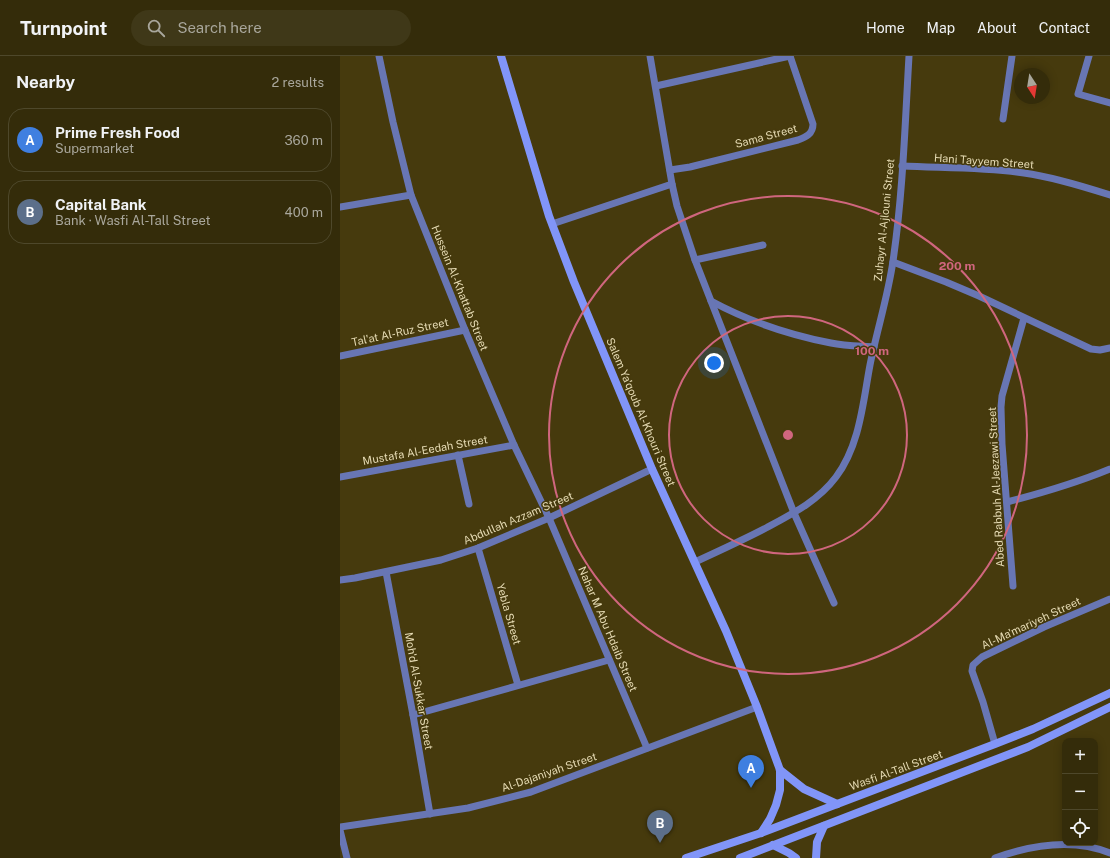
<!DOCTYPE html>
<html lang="en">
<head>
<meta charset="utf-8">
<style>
  :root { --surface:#342c0a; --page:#3f3818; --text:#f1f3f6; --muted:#a9a79c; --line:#4e482b; --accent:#95b2f1 }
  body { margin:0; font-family:"Public Sans",sans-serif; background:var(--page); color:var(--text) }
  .controls { position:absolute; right:12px; bottom:12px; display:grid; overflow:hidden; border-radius:8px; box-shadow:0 2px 10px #0003 }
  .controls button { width:36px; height:36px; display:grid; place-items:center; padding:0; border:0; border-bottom:1px solid var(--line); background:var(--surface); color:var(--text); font:20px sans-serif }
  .compass { position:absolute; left:674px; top:12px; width:36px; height:36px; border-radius:50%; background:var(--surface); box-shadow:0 2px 10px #0003; rotate:168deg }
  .you { position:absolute; left:374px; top:307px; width:14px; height:14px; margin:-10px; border:3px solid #fff; border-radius:50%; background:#1a73e8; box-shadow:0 0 0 6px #1a73e833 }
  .badge { display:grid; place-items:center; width:26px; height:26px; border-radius:50%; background:var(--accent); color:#fff; font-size:13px; font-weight:700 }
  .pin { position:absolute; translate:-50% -33px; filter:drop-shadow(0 1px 2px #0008) }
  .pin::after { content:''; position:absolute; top:21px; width:14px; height:12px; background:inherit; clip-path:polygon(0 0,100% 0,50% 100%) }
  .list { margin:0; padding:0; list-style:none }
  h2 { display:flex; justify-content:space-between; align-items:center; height:52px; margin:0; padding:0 16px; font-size:17px }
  h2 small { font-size:13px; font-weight:400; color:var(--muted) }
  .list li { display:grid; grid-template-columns:26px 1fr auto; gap:12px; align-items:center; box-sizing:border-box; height:64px; margin:0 8px 8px; padding:0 8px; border:1px solid var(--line); border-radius:16px }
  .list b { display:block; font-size:15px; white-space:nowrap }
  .list p { margin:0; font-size:13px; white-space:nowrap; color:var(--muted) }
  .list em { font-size:13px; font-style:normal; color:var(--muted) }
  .icon { flex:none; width:22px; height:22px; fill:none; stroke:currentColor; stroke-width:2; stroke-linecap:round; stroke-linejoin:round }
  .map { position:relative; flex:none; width:770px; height:802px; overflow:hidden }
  header { display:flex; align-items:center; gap:24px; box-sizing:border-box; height:56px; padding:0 20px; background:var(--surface); border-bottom:1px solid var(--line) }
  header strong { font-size:19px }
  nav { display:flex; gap:22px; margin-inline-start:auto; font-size:14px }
  .search { width:280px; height:36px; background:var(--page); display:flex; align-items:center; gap:10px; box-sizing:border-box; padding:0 14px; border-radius:22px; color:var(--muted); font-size:15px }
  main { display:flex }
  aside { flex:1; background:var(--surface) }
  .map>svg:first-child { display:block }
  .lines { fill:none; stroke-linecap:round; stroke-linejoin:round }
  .street { stroke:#6876b4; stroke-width:7 }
  .secondary { stroke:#8195f8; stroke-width:8 }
  .ring { fill:none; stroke:#d0667e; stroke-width:2 }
  .labels { text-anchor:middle; stroke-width:3; stroke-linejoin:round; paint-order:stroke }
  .street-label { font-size:11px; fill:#e5dab3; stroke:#463a0d }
  .centre { fill:#d0667e; stroke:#463a0d; stroke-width:2 }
  .ring-label { font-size:12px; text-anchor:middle; font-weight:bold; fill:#d0667e; stroke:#463a0d; stroke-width:3; stroke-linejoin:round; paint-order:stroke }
</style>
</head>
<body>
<header>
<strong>Turnpoint</strong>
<div class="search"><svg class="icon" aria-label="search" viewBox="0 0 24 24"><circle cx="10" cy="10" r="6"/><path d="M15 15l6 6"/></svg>Search here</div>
<nav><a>Home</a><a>Map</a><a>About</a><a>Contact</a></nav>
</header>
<main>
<aside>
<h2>Nearby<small>2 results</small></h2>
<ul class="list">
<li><span class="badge" style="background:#3f7fe0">A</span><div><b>Prime Fresh Food</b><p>Supermarket</p></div><em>360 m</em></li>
<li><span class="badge" style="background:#5c6f8a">B</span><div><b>Capital Bank</b><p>Bank · Wasfi Al-Tall Street</p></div><em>400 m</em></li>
</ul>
</aside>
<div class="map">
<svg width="770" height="802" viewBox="0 0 770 802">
  <rect width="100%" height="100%" fill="#463a0d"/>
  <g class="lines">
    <!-- street -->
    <g class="street">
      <polyline points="39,0 53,66 71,139 125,274 174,389 209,462 307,692"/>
      <path d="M310,0L332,128L337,150L355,204L371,245C408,265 450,279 491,287C505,290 520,290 534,291"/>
      <polyline points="749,0 738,38 770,47"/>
      <polyline points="316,30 450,0"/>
      <polyline points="663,63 672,0"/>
      <path d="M562,110C602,112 644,111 684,117C713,121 742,130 770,139"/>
      <path d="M330,114L350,111L458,84C466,81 473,78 473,68L450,0"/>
      <polyline points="0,151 71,139"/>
      <polyline points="212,168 332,128"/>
      <polyline points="355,204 423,189"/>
      <polyline points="553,206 606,226 639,240 751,293 760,294 770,292"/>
      <polyline points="371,245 454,457 494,547"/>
      <polyline points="0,300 125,274"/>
      <polyline points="118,399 129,448"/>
      <polyline points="0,421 174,389"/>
      <path d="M667,446C702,437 736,427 770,413"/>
      <polyline points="138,492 178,629"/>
      <path d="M355,506C379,495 403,484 426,472C452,458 478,445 496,421C520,389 523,346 530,309C537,274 548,240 553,205C563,137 565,68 569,0"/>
      <polyline points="46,516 73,659 90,758"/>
      <polyline points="0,524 15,522 101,504 138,492 209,462 312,413"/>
      <polyline points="673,530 662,388 661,351 662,340 684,262"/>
      <polyline points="73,659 269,604"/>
      <polyline points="655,688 643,646 632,615 633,609 642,601 704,571 770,543"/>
      <polyline points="0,771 128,752 191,736 417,651"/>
      <polyline points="0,774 7,802"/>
      <path d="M655,802C691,789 733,782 770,797"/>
    </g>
    <!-- secondary -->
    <g class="secondary">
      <polyline points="161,0 209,160 234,226 312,413 386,575 417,651 440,714 440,734 436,749 430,763 421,777"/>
      <polyline points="440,714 464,733 497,748"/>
      <polyline points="433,789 449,797 456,802"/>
      <polyline points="346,802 421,777 655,688 693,673 770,637"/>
      <polyline points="400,802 688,691 770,651"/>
      <polyline points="476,802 477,786 484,770"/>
    </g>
  </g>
  <!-- distance rings -->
  <g class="ring">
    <circle cx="448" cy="379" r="119"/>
    <circle cx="448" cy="379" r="239"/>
  </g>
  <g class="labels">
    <!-- street labels -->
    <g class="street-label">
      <text transform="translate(426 80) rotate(-15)" y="4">Sama Street</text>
      <text transform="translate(644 105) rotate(4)" y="4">Hani Tayyem Street</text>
      <text transform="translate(544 164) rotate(-84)" y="4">Zuhayr Al-Ajlouni Street</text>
      <text transform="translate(120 232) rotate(68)" y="4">Hussein Al-Khattab Street</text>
      <text transform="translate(60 276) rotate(-12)" y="4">Tal'at Al-Ruz Street</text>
      <text transform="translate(301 356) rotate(67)" y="4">Salem Ya'qoub Al-Khouri Street</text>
      <text transform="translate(85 394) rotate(-10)" y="4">Mustafa Al-Eedah Street</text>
      <text transform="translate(656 431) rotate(-93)" y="4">Abed Rabbuh Al-Jeezawi Street</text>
      <text transform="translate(178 462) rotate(-23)" y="4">Abdullah Azzam Street</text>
      <text transform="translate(169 558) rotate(74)" y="4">Yebla Street</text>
      <text transform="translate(691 567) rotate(-25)" y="4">Al-Ma'mariyeh Street</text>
      <text transform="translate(268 573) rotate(67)" y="4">Nahar M Abu Hdaib Street</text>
      <text transform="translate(79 635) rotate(80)" y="4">Moh'd Al-Sukkar Street</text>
      <text transform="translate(556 714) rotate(-20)" y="4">Wasfi Al-Tall Street</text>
      <text transform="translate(209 716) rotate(-19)" y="4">Al-Dajaniyah Street</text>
    </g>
  </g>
  <circle cx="448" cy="379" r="6" class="centre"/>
  <g class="ring-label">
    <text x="617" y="214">200 m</text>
    <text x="532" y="299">100 m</text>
  </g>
</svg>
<div class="controls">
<button>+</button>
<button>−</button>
<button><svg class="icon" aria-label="locate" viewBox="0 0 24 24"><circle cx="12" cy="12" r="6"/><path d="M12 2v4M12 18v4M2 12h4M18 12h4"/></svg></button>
</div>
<svg class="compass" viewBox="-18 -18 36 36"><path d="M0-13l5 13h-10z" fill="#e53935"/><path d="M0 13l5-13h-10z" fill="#a9a79c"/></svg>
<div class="you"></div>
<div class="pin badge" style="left:411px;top:732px;background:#3f7fe0">A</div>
<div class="pin badge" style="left:320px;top:787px;background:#5c6f8a">B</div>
</div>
</main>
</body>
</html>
